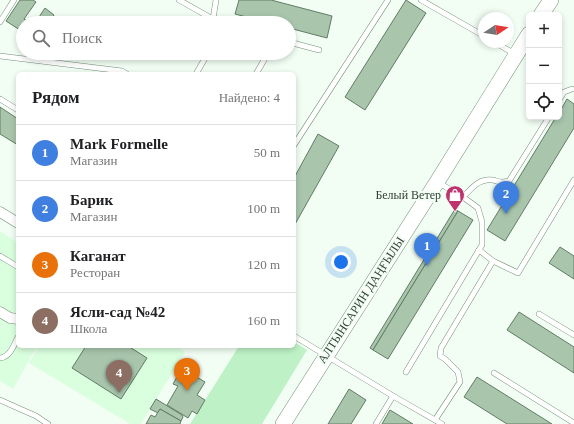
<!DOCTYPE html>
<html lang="ru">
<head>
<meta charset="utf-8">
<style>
  :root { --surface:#fff; --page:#f6f6f6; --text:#202124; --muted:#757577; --line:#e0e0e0; --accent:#0b8043 }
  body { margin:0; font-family:Georgia,serif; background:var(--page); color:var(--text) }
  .controls { position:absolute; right:12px; top:12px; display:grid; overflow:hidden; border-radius:6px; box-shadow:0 2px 6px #0003 }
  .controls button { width:36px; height:36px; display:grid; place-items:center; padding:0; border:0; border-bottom:1px solid var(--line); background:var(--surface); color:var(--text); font:20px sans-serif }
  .compass { position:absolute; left:478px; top:12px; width:36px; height:36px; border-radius:50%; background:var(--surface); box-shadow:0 2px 6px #0003; rotate:78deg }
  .you { position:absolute; left:341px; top:262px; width:14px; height:14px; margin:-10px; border:3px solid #fff; border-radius:50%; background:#1a73e8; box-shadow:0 0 0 6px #1a73e833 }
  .badge { display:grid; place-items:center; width:26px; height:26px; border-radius:50%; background:var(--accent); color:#fff; font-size:13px; font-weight:700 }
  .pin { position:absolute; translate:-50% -33px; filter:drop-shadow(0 1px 2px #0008) }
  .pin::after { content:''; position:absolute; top:21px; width:14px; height:12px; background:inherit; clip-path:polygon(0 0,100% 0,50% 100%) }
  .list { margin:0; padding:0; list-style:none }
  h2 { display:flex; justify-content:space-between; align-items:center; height:52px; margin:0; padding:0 16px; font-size:17px }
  h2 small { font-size:13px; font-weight:400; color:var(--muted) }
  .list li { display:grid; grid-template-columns:26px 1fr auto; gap:12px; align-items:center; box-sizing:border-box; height:56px; padding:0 16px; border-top:1px solid var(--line) }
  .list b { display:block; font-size:15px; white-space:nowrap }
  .list p { margin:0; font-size:13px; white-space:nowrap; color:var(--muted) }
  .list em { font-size:13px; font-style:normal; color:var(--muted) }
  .icon { flex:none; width:22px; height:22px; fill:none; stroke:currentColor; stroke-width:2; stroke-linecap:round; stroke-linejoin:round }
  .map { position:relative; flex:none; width:574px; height:424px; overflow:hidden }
  .search { position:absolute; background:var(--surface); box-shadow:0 2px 6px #0003; left:16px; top:16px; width:280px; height:44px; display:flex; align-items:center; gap:10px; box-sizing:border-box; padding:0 14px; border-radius:22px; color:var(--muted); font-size:15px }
  .panel { position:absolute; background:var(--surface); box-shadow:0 2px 6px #0003; left:16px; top:72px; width:280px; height:276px; border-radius:6px }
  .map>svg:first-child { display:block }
  .built { fill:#daffdf }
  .green { fill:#bef2c6 }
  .building { fill:#a9c6ad; stroke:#617c65 }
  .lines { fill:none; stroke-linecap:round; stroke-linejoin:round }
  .lane-casing { stroke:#749079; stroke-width:6 }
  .street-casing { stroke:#749079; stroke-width:11 }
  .secondary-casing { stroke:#749079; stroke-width:16 }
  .lane { stroke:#fff; stroke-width:5 }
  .street { stroke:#fff; stroke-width:10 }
  .secondary { stroke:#fff; stroke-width:15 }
  .labels { text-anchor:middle; stroke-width:4; stroke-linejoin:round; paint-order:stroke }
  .poi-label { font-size:12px; fill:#333f35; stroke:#f2fef4; text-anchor:end }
  .street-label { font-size:12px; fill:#333f35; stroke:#f2fef4 }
</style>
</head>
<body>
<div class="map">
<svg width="574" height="424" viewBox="0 0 574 424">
  <rect width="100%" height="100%" fill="#f2fef4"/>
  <!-- built -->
  <g class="built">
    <polygon points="0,231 18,243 18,346 37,346 13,389 0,381"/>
    <polygon points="39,346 176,346 185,352 141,424 130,424 29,363"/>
  </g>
  <!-- green -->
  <polygon class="green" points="294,342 307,350 262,424 190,424 239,346 294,346"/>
  <!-- building -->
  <g class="building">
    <polygon points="20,0 33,0 36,2 24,19 31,23 23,23 23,32 6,21"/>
    <polygon points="239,0 271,0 332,16 327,38 289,28 289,23 269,23 235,14"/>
    <polygon points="406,0 426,13 365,110 345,97"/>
    <polygon points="45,8 54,15 49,23 35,23"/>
    <polygon points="567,99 574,104 574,128 505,241 487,230 556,117 559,117 559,113"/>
    <polygon points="0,107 18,119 18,145 0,134"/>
    <polygon points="318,134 339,146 294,226 294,178"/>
    <polygon points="455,209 458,211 373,350 370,348"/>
    <polygon points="458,211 473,220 388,359 373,350"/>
    <polygon points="560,247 574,256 574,279 549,263"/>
    <polygon points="519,312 574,347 574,373 507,330"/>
    <polygon points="86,346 128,346 147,358 121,399 72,368"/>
    <polygon points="182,368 205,382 197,395 205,400 197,414 192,411 188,418 167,405 178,386 173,384"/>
    <polygon points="477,377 552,424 507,424 464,397"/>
    <polygon points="349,389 366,400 351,424 328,424"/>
    <polygon points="156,399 182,415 183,417 181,421 160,409 158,413 150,409"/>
    <polygon points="160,409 181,421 180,424 146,424 151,415 155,417"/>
    <polygon points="390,410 413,424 382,424"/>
  </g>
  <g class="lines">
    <!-- lane casing -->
    <g class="lane-casing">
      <g id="lane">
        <polyline points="179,0 220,23"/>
        <polyline points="421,0 484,36"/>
        <polyline points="213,19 216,0"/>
        <polyline points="0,22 14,0"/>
        <polyline points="289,42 319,50"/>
        <polyline points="494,42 515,54"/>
        <polyline points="0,56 122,71 127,74"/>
        <polyline points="196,74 208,53"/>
        <polyline points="256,74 268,53"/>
        <polyline points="0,99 18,110"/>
        <polyline points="559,100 564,92 572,89"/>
        <polyline points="294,145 388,0"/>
        <path d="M463,197C472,188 479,178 493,180C500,182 501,183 509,181L549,117"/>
        <polyline points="479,250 493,261 518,273 574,180"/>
        <polyline points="0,256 18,267"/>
        <polyline points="539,314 574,335"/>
        <polyline points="294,336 393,396 442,424"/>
        <path d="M0,358C10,357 14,345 18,337"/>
        <polyline points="406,372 482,245 482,222 478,208 463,197 439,183"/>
        <polyline points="494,373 574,423"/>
        <polyline points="0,400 36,416 48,424"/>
        <polyline points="435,420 460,382 458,372 445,359 440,356 441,348 493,261"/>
        <polyline points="376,424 393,396"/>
      </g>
    </g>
    <!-- street casing -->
    <g class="street-casing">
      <g id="street">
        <polyline points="0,212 18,223"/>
        <polyline points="0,312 10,318 18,319"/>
      </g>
    </g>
    <!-- secondary casing -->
    <g class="secondary-casing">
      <g id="secondary">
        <polyline points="541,15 551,0"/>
        <polyline points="283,424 437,182 529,34"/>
      </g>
    </g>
    <!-- lane -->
    <use href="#lane" class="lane"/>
    <!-- street -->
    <use href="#street" class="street"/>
    <!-- secondary -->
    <use href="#secondary" class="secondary"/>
  </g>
  <!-- icons -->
  <defs>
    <g id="shop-pin" transform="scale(1)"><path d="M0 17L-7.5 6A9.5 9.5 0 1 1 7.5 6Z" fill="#be346e" stroke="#f2fef4"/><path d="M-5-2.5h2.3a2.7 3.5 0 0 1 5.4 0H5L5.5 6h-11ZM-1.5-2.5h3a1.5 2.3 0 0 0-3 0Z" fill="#fff"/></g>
  </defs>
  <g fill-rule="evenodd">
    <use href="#shop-pin" x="455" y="195"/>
  </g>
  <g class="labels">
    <!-- poi labels -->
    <g class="poi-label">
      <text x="441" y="199">Белый Ветер</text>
    </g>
    <!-- street labels -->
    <g class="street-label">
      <text transform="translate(361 300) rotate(-57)" y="4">АЛТЫНСАРИН ДАҢҒЫЛЫ</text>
    </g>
  </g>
</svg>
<div class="controls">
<button>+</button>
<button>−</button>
<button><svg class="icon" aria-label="locate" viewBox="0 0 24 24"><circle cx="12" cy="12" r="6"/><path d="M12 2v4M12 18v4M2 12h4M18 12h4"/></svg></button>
</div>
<svg class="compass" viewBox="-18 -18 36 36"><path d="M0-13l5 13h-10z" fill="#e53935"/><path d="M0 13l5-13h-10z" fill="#757577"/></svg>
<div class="you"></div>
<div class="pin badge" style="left:427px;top:266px;background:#3f7fe0">1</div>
<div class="pin badge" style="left:506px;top:214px;background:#3f7fe0">2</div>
<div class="pin badge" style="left:187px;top:391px;background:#e8710a">3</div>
<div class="pin badge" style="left:119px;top:393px;background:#8d6e63">4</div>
<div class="search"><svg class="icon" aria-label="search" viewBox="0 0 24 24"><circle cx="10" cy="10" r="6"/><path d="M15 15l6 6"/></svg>Поиск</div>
<section class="panel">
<h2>Рядом<small>Найдено: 4</small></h2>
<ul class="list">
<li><span class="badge" style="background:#3f7fe0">1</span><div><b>Mark Formelle</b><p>Магазин</p></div><em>50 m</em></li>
<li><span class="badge" style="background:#3f7fe0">2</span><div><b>Барик</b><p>Магазин</p></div><em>100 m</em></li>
<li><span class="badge" style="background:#e8710a">3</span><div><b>Каганат</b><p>Ресторан</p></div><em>120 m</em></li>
<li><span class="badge" style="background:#8d6e63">4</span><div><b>Ясли-сад №42</b><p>Школа</p></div><em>160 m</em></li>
</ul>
</section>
</div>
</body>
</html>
